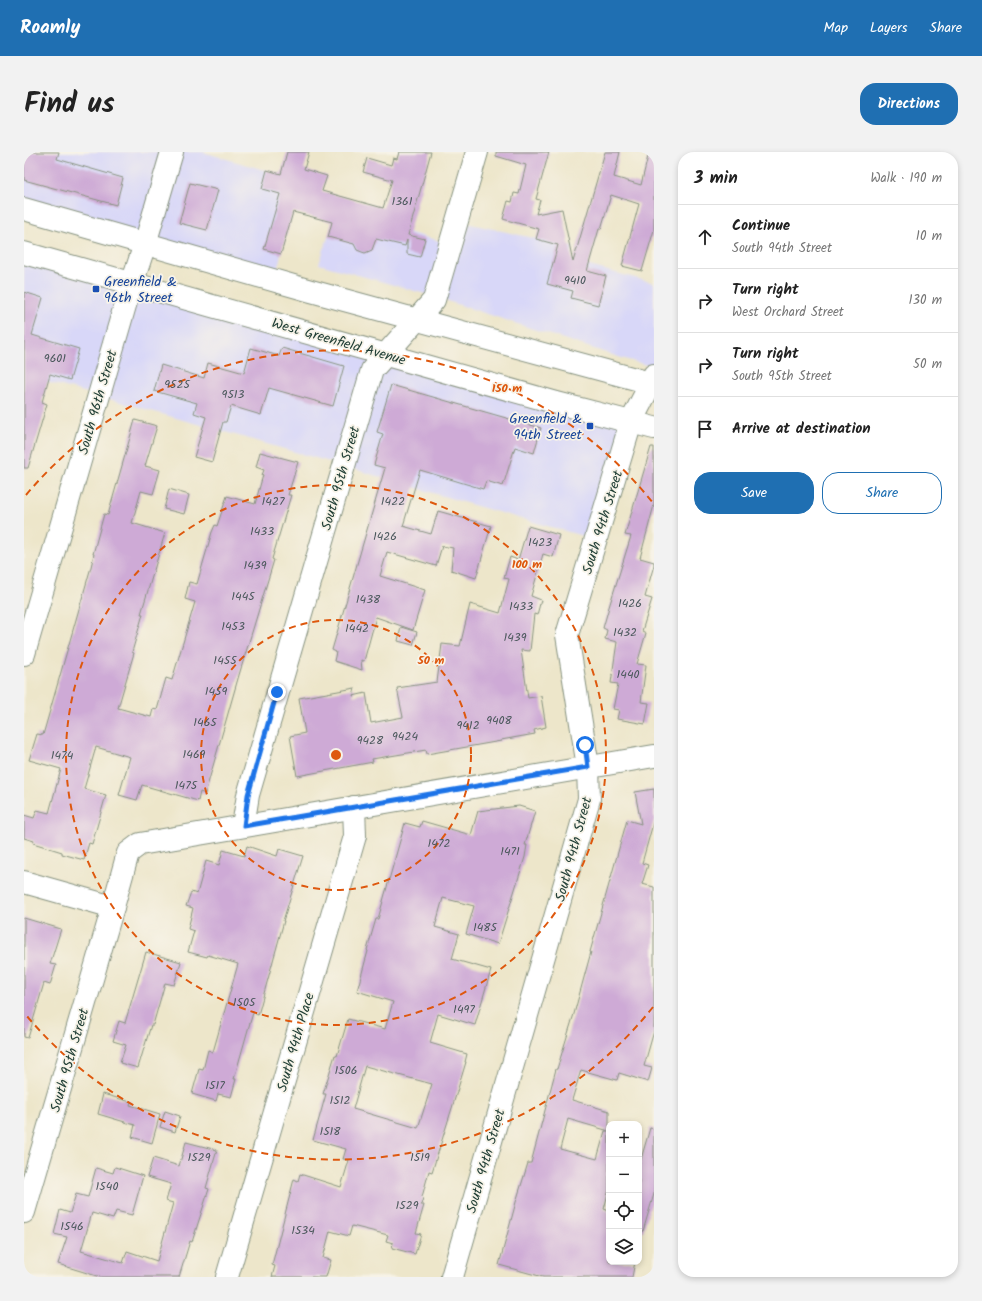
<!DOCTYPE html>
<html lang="en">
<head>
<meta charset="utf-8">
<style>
  :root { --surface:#fff; --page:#f2f2f2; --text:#222; --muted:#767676; --line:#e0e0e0; --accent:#1f6fb2 }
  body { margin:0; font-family:Kalam,sans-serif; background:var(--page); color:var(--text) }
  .controls { position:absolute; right:12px; bottom:12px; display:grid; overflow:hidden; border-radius:8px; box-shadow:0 2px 6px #0003 }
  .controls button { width:36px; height:36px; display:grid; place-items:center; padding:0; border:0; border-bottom:1px solid var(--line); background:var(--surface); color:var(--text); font:20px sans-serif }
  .stop { position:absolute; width:12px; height:12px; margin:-9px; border:3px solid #1a73e8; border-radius:50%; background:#fff }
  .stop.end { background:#1a73e8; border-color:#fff; box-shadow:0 1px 4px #0008 }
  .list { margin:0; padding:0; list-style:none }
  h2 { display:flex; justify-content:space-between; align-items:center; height:52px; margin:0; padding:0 16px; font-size:17px }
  h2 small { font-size:13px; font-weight:400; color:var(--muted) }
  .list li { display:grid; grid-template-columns:26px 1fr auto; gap:12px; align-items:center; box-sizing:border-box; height:64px; padding:0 16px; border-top:1px solid var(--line) }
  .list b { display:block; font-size:15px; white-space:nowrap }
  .list p { margin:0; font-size:13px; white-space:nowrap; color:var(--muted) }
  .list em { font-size:13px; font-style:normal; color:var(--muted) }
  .actions { display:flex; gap:8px; padding:12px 16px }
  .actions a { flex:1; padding:9px 0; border:1px solid var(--accent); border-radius:16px; text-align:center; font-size:14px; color:var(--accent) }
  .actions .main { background:var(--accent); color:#fff }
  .icon { flex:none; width:22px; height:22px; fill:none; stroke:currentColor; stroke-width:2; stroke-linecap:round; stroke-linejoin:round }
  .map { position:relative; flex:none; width:630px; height:1125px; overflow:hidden; border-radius:16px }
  header { display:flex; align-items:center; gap:24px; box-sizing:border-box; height:56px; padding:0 20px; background:var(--accent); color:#fff }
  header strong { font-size:19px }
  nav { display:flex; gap:22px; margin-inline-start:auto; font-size:14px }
  .intro { display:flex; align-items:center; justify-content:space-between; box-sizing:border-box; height:96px; padding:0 24px }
  h1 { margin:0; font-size:28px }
  .button { padding:10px 18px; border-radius:16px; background:var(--accent); color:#fff; font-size:14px; font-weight:700 }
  main { display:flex; gap:24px; padding:0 24px }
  aside { flex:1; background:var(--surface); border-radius:16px; box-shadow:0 2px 6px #0003 }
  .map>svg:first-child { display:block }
  .built { fill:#d8d7f8 }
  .building { fill:#ceaad6; fill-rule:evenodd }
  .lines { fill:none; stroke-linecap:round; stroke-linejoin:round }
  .minor-casing { stroke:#86927f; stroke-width:24 }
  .major-casing { stroke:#86927f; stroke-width:24 }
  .minor { stroke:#fff; stroke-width:22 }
  .major { stroke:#fff; stroke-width:22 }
  .route { stroke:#1a73e8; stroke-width:5 }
  .ring { fill:none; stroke:#de580e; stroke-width:2; stroke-dasharray:7 5 }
  .transit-dot { fill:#1a4fb4; stroke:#f7f3e8; stroke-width:1.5 }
  .labels { text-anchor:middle; stroke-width:3.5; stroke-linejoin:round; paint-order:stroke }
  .number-label { font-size:12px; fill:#4b585c }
  .transit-label { font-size:14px; fill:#164399; stroke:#f7f3e8; text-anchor:start }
  .street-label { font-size:14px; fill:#1f3d34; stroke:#f7f3e8 }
  .centre { fill:#de580e; stroke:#f7f3e8; stroke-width:2 }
  .ring-label { font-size:12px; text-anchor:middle; font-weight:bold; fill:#de580e; stroke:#f7f3e8; stroke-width:3.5; stroke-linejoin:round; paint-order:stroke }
</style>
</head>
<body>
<header>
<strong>Roamly</strong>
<nav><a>Map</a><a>Layers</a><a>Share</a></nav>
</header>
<div class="intro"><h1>Find us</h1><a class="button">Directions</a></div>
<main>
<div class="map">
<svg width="630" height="1125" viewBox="0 0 630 1125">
  <rect width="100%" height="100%" fill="#f7f3e8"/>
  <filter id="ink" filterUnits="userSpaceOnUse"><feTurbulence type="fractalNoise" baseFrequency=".025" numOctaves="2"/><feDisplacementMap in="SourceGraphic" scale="8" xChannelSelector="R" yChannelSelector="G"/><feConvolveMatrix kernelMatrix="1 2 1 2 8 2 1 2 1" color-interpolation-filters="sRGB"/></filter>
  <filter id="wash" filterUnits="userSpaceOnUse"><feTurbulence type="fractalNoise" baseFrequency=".012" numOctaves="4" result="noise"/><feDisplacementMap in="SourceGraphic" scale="16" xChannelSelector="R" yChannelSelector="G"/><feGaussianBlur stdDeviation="0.9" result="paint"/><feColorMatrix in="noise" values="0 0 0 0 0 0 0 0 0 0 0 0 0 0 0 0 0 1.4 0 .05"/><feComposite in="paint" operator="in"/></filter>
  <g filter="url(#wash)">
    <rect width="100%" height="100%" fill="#ede6ca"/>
    <!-- built -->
    <g class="built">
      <polygon points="0,0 179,0 240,18 274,25 251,129 0,57"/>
      <polygon points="312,61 427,92 433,69 549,95 546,109 630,131 630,215 604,208 405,143 295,112"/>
      <polygon points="0,101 607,270 573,388 442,351 320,314 75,244 0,224"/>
    </g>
    <g id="blocks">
      <!-- building -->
      <g class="building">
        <polygon points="0,0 35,0 33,7 99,26 92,53 0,28"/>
        <polygon points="263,0 285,0 280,17 303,24 298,39 359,56 368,28 339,20 343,6 367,13 369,6 373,7 375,0 407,0 384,83 401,87 396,105 383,102 383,88 381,94 352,87 348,98 341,101 338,100 333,98 330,92 304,85 308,70 269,60 257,102 240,97 256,42 238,37 243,18 257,22"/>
        <polygon points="472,0 525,0 512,47 516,48 512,62 538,57 549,110 581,0 596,0 590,25 617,33 625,0 630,1 630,78 618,119 598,114 615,52 587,43 577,77 575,77 563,119 582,124 574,153 547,146 549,139 523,132 534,93 512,87 515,77 479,67 484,49 488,50 490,41 495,42 502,13 472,4"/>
        <polygon points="166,31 194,38 183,78 155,71"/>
        <polygon points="0,140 19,146 8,183 55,197 46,228 26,222 18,250 23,252 4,316 0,316"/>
        <polygon points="227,196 255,204 258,196 320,214 309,254 245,236 237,263 207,254 202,270 199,270 188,310 170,305 182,265 170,261 173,251 130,239 137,213 180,226 184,211 220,221"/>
        <polygon points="367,233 517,276 510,301 491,295 479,334 462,329 459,337 396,318 379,374 407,382 414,359 467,374 452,426 427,418 429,396 418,394 412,414 363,400 356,424 401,438 389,478 352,465 340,509 337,508 338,518 310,509 312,500 308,498 361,316 350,313 359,282 353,280"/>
        <polygon points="111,268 133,274 121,314 136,318 129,342 117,339 108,371 141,381 117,462 119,462 108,500 110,501 94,556 127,565 129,557 133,558 142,526 148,528 171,450 161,447 165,430 173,432 188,380 191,373 193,374 203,344 231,352 239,323 238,323 240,318 232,315 236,300 274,310 264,343 267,343 248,407 250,408 215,523 181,642 176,640 174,649 118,633 113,648 95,643 106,605 72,595 60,637 82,643 68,692 65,691 60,708 38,702 38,700 9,691 10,689 0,686 0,663 10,666 13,658 25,661 37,617 5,608 13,582 19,583 67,415 70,402 69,402 80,362 84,363"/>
        <polygon points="627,295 630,295 630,353 616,406 630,410 630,413 621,445 628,447 618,479 622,481 613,512 622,513 617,550 625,551 621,572 593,567 595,558 589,557 594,532 587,531 593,490 581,487 583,478 579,476 585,455 607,384 601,383"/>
        <polygon points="145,337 165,343 160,362 140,357"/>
        <polygon points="504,374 535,383 529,405 519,402 507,444 517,448 513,463 510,462 506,499 497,498 504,546 517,544 522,575 510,578 511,582 477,588 477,589 403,602 402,598 348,607 349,610 273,624 266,584 281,581 275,546 331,536 329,544 342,541 347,571 379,565 373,536 413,530 418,492 436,494 446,452 476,461 485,427 480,426 486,405 494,408"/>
        <polygon points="377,475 393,480 389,493 374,489"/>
        <polygon points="630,637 630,668 618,711 624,713 618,732 630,735 630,879 620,914 628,916 624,930 595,921 593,928 557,918 548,948 585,959 585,979 544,967 536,997 573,1007 581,979 585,979 585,1038 580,1057 585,1059 585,1110 611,1110 608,1125 519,1125 475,1113 492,1050 504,1011 507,1011 532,917 533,917 550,862 567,800 566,800 603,668 617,672 611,640"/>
        <path d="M495,654L511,659L501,693H503L501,705L474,792L442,782L450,754L419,746L411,775L435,782L428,807L467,818L451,873L414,862L406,891L443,902L441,910H442L428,956L408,1020L405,1019L398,1045L399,1046L397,1053H400L392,1081L397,1082L391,1102L368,1096L369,1091L362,1089L364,1083L328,1074L325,1084L306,1079L299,1106L307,1108L302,1125H248L251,1114L248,1113L270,1027L274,1029L276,1022L317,1035L325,1008L319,1007L322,997L289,988L302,942H299L311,903L313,904L324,867L361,877L369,850L333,839L344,799L343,798L352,767H354L381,671L396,675L398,669L447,683L454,659ZM341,914L408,932L394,976L329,957Z"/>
        <polygon points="223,694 253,704 255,697 279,704 259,769 260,769 234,863 229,861 225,874 210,927 212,927 207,945 194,942 192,949 168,942 175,917 179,918 184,898 189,900 214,812 184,803 183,805 164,800 170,779 164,777 169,756 162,754 167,740 173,742 182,709 195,713 199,698 220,704"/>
        <polygon points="0,766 37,777 26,812 32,813 26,833 20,831 4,886 0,885"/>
        <polygon points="122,800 157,810 150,833 141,831 129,873 127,873 114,916 96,911 102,893 89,889 95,869 101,871"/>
        <polygon points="79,942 107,950 106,953 136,962 128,991 108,985 111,973 74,962"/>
        <polygon points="141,959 156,964 151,980 136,975"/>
        <polygon points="626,976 630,977 630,1042 619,1079 615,1079 615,1014"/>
        <polygon points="162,990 193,998 182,1036 185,1037 168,1090 166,1089 155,1125 76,1125 34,1112 43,1085 30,1082 36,1058 46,1061 52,1042 64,1045 72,1016 89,1021 91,1015 119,1024 108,1063 92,1059 89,1067 68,1061 57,1099 99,1111 103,1099 133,1109 149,1051 142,1049 147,1032 123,1025 129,1006 155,1014"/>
      </g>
    </g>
  </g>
  <g filter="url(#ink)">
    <use href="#blocks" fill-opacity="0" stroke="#86927f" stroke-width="1"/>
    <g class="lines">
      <!-- minor casing -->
      <g class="minor-casing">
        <g id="minor">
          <polyline points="0,502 102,150 121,92 148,0"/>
          <polyline points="219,674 224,643 348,218 410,148 453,0"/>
          <polyline points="0,730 89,755 104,701 116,692 630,604"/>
          <polyline points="0,1060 89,755"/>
          <polyline points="203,1125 331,684 330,655"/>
          <polyline points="428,1125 565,647 564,615 543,483 607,270 627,231 630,223"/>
        </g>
      </g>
      <!-- major casing -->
      <g class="major-casing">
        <g id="major">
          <polyline points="0,57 287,139 630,232"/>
          <polyline points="0,101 533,251 630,276"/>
        </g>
      </g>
      <!-- minor -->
      <use href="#minor" class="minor"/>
      <!-- major -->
      <use href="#major" class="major"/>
    </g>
  </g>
  <g class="lines" filter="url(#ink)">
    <!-- route -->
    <polyline class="route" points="253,540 224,643 220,674 564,615 561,593"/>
  </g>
  <!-- distance rings -->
  <g class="ring">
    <circle cx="312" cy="603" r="135"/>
    <circle cx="312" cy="603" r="270"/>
    <path d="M629 855A405 405 0 0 1 2 863M2 343A405 405 0 0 1 629 351"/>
  </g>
  <!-- markers -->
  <g class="transit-dot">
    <rect x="68" y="133" width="8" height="8" rx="2"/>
    <rect x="562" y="270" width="8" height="8" rx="2"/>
  </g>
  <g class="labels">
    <!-- number labels -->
    <g class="number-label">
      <text x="378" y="53">1361</text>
      <text x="551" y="132">9410</text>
      <text x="31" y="210">9601</text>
      <text x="153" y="236">9525</text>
      <text x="209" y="246">9513</text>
      <text x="249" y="353">1427</text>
      <text x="369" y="353">1422</text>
      <text x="238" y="383">1433</text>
      <text x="361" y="388">1426</text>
      <text x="516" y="394">1423</text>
      <text x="231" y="417">1439</text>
      <text x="219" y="448">1445</text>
      <text x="344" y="451">1438</text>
      <text x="606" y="455">1426</text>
      <text x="497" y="458">1433</text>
      <text x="209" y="478">1453</text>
      <text x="333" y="480">1442</text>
      <text x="601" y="484">1432</text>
      <text x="491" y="489">1439</text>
      <text x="201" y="512">1455</text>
      <text x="604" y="526">1440</text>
      <text x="192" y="543">1459</text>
      <text x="475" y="572">9408</text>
      <text x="181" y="574">1465</text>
      <text x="444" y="577">9412</text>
      <text x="381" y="588">9424</text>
      <text x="346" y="592">9428</text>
      <text x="170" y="606">1469</text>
      <text x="38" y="607">1474</text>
      <text x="162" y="637">1475</text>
      <text x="415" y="695">1472</text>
      <text x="486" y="703">1471</text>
      <text x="461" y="779">1485</text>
      <text x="220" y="854">1505</text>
      <text x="440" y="861">1497</text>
      <text x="322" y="922">1506</text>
      <text x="191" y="937">1517</text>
      <text x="316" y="952">1512</text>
      <text x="306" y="983">1518</text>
      <text x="175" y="1009">1529</text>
      <text x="396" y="1009">1519</text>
      <text x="83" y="1038">1540</text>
      <text x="383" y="1057">1529</text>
      <text x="48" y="1078">1546</text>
      <text x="279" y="1082">1534</text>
    </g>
    <!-- transit labels -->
    <g class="transit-label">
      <text x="80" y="134">Greenfield &amp;<tspan x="80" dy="16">96th Street</tspan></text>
      <text x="558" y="271" text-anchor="end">Greenfield &amp;<tspan x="558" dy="16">94th Street</tspan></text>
    </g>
    <!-- street labels -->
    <g class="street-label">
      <text transform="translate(315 189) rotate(16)" y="5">West Greenfield Avenue</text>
      <text transform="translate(73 250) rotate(-74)" y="5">South 96th Street</text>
      <text transform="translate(316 326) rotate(-74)" y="5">South 95th Street</text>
      <text transform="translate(578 370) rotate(-73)" y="5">South 94th Street</text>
      <text transform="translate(549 697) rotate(-75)" y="5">South 94th Street</text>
      <text transform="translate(271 890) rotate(-74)" y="5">South 94th Place</text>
      <text transform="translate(45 908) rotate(-74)" y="5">South 95th Street</text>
      <text transform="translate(461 1009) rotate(-74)" y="5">South 94th Street</text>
    </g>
  </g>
  <circle cx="312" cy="603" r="6" class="centre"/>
  <g class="ring-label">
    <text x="483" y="240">150 m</text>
    <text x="503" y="416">100 m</text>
    <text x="407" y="512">50 m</text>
  </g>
</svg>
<div class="controls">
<button>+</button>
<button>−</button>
<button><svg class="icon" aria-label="locate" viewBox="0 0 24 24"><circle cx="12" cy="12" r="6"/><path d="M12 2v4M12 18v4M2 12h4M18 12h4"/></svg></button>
<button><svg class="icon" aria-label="layers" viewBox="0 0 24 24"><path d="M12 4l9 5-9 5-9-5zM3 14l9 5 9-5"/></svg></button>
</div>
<div class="stop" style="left:561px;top:593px"></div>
<div class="stop end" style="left:253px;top:540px"></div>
</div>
<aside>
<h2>3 min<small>Walk · 190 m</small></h2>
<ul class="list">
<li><svg class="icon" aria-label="ahead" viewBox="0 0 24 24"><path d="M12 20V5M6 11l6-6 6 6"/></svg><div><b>Continue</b><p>South 94th Street</p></div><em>10 m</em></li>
<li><svg class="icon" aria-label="right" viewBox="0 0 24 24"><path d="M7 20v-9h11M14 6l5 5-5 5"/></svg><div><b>Turn right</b><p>West Orchard Street</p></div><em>130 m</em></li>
<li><svg class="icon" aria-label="right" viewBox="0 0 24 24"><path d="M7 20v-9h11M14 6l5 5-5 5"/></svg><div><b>Turn right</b><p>South 95th Street</p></div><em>50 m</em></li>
<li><svg class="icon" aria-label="arrive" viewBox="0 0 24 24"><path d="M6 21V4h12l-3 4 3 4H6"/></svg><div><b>Arrive at destination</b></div></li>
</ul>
<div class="actions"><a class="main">Save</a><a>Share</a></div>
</aside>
</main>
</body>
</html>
